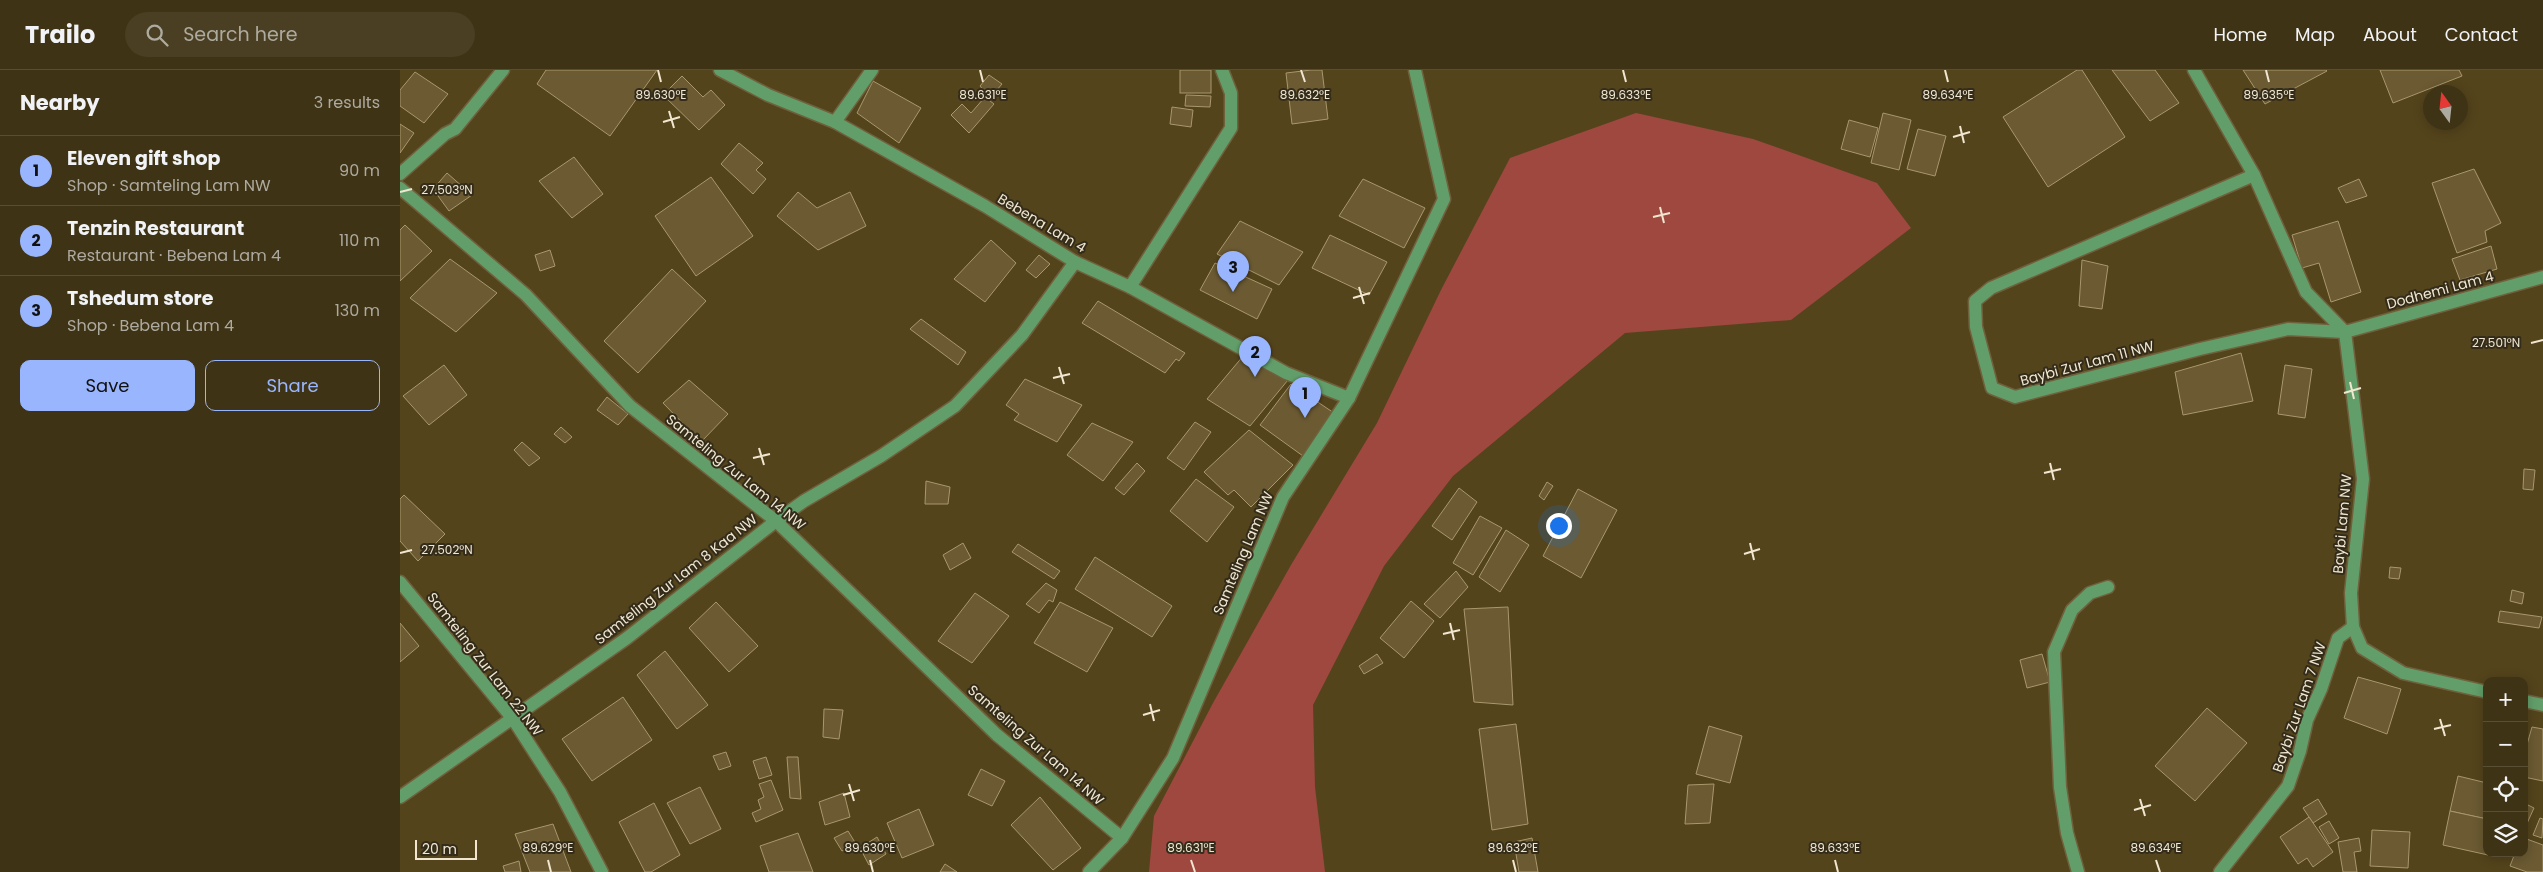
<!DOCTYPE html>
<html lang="en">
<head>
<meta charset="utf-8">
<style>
  :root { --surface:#3f3315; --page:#4a3f22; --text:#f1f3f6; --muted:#adaaa0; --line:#584e34; --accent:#99b5fd }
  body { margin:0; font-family:Poppins,sans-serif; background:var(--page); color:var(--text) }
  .controls { position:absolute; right:15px; bottom:15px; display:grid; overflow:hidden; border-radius:10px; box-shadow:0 2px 12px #0003 }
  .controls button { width:45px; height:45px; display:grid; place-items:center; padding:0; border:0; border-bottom:1px solid var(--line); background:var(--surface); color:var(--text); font:25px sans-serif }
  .compass { position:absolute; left:2023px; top:15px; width:45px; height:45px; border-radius:50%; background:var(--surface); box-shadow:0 2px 12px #0003; rotate:345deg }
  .scale { position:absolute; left:15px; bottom:12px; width:62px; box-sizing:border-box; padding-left:5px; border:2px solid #f1e7d1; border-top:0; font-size:14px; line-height:18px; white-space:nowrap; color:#f1e7d1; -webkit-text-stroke:4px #332c1a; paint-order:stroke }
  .you { position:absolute; left:1158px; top:455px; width:18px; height:18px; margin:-12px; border:4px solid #fff; border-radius:50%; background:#1a73e8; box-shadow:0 0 0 8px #1a73e833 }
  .badge { display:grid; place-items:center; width:32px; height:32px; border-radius:50%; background:var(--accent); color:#111; font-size:16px; font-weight:700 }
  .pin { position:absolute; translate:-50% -41px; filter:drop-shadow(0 1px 2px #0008) }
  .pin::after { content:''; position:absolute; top:26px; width:18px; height:15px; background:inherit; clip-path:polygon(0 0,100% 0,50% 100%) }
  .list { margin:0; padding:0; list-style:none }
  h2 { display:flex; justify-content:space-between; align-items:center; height:65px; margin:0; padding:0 20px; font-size:21px }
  h2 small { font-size:16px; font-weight:400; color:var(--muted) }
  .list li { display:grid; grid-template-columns:32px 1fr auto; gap:15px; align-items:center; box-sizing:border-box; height:70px; padding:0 20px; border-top:1px solid var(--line) }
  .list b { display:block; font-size:19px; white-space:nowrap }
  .list p { margin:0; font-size:16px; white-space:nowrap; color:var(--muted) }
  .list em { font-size:16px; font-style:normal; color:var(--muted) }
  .actions { display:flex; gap:10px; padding:15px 20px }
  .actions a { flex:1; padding:11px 0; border:1px solid var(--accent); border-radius:10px; text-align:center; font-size:18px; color:var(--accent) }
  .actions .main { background:var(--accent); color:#111 }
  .icon { flex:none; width:28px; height:28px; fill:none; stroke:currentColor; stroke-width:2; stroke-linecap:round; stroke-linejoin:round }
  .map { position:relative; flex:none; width:2143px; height:802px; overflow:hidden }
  header { display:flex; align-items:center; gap:30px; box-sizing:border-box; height:70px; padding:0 25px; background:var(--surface); border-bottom:1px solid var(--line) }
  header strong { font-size:24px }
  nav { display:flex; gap:28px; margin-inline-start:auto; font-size:18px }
  .search { width:350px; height:45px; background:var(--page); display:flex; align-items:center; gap:12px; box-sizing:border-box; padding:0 18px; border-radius:28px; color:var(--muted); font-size:19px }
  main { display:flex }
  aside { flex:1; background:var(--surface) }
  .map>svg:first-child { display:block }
  .green { fill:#9f483f }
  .building { fill:#6b5a32; stroke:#a9976d }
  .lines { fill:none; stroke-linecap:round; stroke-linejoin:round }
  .minor-casing { stroke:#70613d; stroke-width:15 }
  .minor { stroke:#629e6a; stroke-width:12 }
  .ticks { fill:none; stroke:#f1e7d1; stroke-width:2 }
  .labels { text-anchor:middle; stroke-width:4; stroke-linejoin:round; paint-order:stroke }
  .street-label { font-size:14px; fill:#f1e7d1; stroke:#332c1a }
  .ticks-label { font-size:12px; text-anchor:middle; fill:#f1e7d1; stroke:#332c1a; stroke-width:4; stroke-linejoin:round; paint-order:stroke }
</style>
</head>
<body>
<header>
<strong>Trailo</strong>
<div class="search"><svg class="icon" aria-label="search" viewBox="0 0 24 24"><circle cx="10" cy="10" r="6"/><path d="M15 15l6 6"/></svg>Search here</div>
<nav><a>Home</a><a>Map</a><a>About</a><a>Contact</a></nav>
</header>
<main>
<aside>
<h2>Nearby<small>3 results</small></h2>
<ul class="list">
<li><span class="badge">1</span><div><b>Eleven gift shop</b><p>Shop · Samteling Lam NW</p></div><em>90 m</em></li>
<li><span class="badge">2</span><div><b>Tenzin Restaurant</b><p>Restaurant · Bebena Lam 4</p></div><em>110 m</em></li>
<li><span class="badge">3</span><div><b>Tshedum store</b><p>Shop · Bebena Lam 4</p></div><em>130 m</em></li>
</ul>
<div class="actions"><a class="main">Save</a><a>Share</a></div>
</aside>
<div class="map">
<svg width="2143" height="802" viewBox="0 0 2143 802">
  <rect width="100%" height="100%" fill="#54441c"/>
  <!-- green -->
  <polygon class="green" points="1236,43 1353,69 1477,113 1511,158 1391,250 1225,263 1053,406 984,496 913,635 915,717 925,802 749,802 754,746 813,633 891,495 977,353 1041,220 1110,88"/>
  <!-- building -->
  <g class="building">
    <polygon points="146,0 257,0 210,66 137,14"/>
    <rect x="780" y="0" width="31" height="23"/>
    <polygon points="911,0 922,0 928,49 892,54 886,3"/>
    <polygon points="1677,0 1682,0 1725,67 1648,117 1603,47"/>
    <polygon points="1712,0 1755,0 1779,33 1750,51"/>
    <polygon points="1843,0 1926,0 1927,1 1865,34"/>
    <polygon points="1980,0 2059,0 2062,6 1993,33"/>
    <polygon points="15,2 48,24 24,53 0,36 0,20"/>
    <polygon points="589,5 602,14 590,28 580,16"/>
    <polygon points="282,6 303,27 311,20 325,35 299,60 263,25"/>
    <polygon points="473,11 521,38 499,73 457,43"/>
    <polygon points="786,25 811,26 810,37 785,36"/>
    <polygon points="585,27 594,34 569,63 551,45 562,34 571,43"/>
    <polygon points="772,37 793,40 791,57 770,54"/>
    <polygon points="1483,43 1511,50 1499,100 1471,93"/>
    <polygon points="1449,50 1478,58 1470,87 1441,79"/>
    <polygon points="0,54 14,63 0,83"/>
    <polygon points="1518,59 1546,66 1535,106 1507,99"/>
    <polygon points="339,73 363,93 356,100 366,109 353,124 321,94"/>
    <polygon points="174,87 203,124 172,148 139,111"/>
    <polygon points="2074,99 2101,153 2085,161 2087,172 2057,183 2032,113"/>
    <polygon points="47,103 72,125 49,141 33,119"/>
    <polygon points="311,107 353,166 296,206 255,146"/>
    <polygon points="963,109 1025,138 1004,178 939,146"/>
    <polygon points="1959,109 1967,126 1946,133 1938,118"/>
    <polygon points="398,122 417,138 450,122 466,156 418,180 377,146"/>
    <polygon points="840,151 903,182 879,215 817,184"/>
    <polygon points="1938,151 1961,222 1931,232 1919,193 1902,198 1892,165"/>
    <polygon points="5,155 32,181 0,211 0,160"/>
    <polygon points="930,165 987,192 969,225 912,198"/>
    <polygon points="591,170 616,193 585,232 554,209"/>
    <polygon points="2091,176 2097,199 2060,210 2052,189"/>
    <polygon points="150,180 155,196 140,201 135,185"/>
    <polygon points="639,185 650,194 636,208 626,200"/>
    <polygon points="50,189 97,223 56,262 10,228"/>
    <polygon points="1682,190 1708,196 1702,239 1679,236"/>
    <polygon points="815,193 872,219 857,249 800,220"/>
    <polygon points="272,199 306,231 238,303 204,271"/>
    <polygon points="698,231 785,283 779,291 776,289 765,303 682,253"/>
    <polygon points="521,249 566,282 558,295 510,259"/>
    <polygon points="1841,283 1853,331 1783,345 1775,302"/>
    <polygon points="844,285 888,310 850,356 807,329"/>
    <polygon points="44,295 67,325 29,355 3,326"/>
    <polygon points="1885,295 1912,299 1905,348 1878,344"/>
    <polygon points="625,309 682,335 657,372 614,350 619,344 606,335"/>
    <polygon points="289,310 328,344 301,372 263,333"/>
    <polygon points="891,314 934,343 903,386 860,355"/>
    <polygon points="207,327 228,344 218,355 197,340"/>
    <polygon points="795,352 811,362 784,400 767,388"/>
    <polygon points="692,353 733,372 703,411 667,385"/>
    <polygon points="161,357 172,367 165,373 154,364"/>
    <polygon points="849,360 893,395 851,437 834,420 828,425 804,402"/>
    <polygon points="122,372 140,388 129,396 114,380"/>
    <polygon points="737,393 745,401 724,425 715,418"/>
    <polygon points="2124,399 2135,400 2133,420 2123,419"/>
    <polygon points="796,409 834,437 807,472 770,441"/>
    <polygon points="526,411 550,417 548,434 525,434"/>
    <polygon points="1147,412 1153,416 1144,430 1139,426"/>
    <polygon points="1059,418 1077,432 1052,470 1032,456"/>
    <polygon points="1178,419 1217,440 1181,508 1143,486"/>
    <polygon points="4,425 45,464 18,491 0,471 0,429"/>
    <polygon points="1080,446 1102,458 1073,505 1053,493"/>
    <polygon points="1106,460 1129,475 1100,522 1079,507"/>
    <polygon points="563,473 571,488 550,500 543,485"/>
    <polygon points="618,474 660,501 654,509 612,482"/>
    <polygon points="695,487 772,536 752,567 675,519"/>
    <polygon points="1990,497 2001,498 1999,509 1989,508"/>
    <polygon points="1056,501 1068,517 1040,548 1024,534"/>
    <polygon points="646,513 657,520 653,532 649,530 639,543 626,534"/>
    <polygon points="2112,520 2124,523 2122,534 2110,531"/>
    <polygon points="575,523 609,546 572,593 538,571"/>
    <polygon points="1011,531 1034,551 1004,588 980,568"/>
    <polygon points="316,532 358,576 329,602 289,558"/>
    <polygon points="660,532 713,558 687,602 634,573"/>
    <polygon points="1108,537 1113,635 1074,632 1064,539"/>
    <polygon points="2100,541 2142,547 2139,558 2098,552"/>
    <polygon points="0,553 19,576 0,592"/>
    <polygon points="265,581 308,635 277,659 237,605"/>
    <polygon points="977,584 983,593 964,604 959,596"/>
    <polygon points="1642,584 1650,612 1627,618 1620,590"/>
    <polygon points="1958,607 2001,619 1987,664 1944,648"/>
    <polygon points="223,627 252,670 192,711 162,669"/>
    <polygon points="1807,638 1847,673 1795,731 1755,696"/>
    <polygon points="424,639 443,640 439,669 423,667"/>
    <polygon points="1116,654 1128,754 1092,760 1079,659"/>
    <polygon points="1309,656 1342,666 1330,713 1296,704"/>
    <polygon points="2132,657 2143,659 2143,711 2124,707 2124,685"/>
    <polygon points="326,682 331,696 319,700 313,686"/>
    <polygon points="366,687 372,705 359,709 353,691"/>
    <polygon points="387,687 398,687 401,729 390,728"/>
    <polygon points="581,699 605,711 592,736 568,725"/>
    <polygon points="2058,706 2087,713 2087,749 2050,741"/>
    <polygon points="371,710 383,740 356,752 352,743 361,739 358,730 364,727 359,714"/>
    <polygon points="1314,714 1310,753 1285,754 1288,715"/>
    <polygon points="300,717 321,759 290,774 267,733"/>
    <polygon points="444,723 450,747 425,755 419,732"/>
    <polygon points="640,727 681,778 653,800 611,755"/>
    <polygon points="1918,729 1927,744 1913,753 1903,738"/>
    <polygon points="254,733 280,785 251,802 245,802 219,752"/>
    <polygon points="2124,733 2134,738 2124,760"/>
    <polygon points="519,739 534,775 502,788 487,753"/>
    <polygon points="2050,741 2087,749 2088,785 2043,775"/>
    <polygon points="1909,747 1933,782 1913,797 1907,788 1898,794 1880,767"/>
    <polygon points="2140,748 2143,749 2142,768 2133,765"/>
    <polygon points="1929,751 1939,768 1929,774 1919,757"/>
    <polygon points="153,754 171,802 130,802 115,764"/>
    <polygon points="1972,760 2010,762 2008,798 1970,796"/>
    <polygon points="448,761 456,774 442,781 434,768"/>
    <polygon points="398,763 413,802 369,802 360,776"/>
    <polygon points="477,767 486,784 469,795 460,778"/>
    <polygon points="1132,768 1138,802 1119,802 1114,772"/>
    <polygon points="1959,768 1961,781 1954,782 1957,802 1943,802 1938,772"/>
    <polygon points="2124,768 2143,775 2143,802 2127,802 2110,796 2115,783 2124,783"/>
    <polygon points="119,791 121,802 105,802 103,796"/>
    <polygon points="545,794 557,802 540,802"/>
  </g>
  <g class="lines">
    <!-- minor casing -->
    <g class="minor-casing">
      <g id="minor">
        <polyline points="320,0 368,25 435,52 585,136 675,192 730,217 886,303 949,328"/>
        <polyline points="1794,0 1854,105 1906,222 1945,262 1963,409 1951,523 1953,557 1962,578 2003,603 2087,622"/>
        <polyline points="435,52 472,0"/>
        <polyline points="0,104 45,64 55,59 103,0"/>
        <polyline points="1854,105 1591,218 1575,231 1576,257 1592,318 1615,327 1800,279 1888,259 1945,262 2143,207"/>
        <polyline points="0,118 126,225 230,336 376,451 597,665 722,768"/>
        <polyline points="730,217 831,58 831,23 822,0"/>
        <polyline points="0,512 113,649 160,722 202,802"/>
        <polyline points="2124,631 2143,635"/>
        <polyline points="0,727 227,568 376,451 404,431 481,386 555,336 622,265 675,192"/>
        <polyline points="689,802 722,768 773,688 883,427 949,328 1044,129 1015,0"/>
        <polyline points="1678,802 1667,763 1660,717 1654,582 1672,540 1690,523 1708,517"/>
        <polyline points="1820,802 1888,716 1900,681 1907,650 1921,619 1938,568 1953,557"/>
      </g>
    </g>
    <!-- minor -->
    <use href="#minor" class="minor"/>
  </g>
  <!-- ticks -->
  <path class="ticks" d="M258,0L261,12M580,0L583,12M901,0L905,12M1223,0L1226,12M1545,0L1548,12M1866,0L1869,12M269,41L274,58M263,52L280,47M1560,56L1564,73M1553,67L1570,62M0,122L12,119M1260,137L1264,153M1253,147L1270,143M959,217L964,234M953,228L970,223M2131,273L2143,270M659,297L664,314M653,308L670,304M1950,312L1954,329M1944,323L1961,318M359,378L364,395M353,388L370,384M1650,393L1654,410M1644,403L1661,399M1350,473L1354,490M0,483L12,480M1344,484L1360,479M1050,553L1054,570M1043,564L1060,560M750,634L754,651M743,645L760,640M2040,649L2045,666M2034,659L2051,655M449,714L454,731M443,725L460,720M1740,729L1745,746M1734,740L1751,735M148,790L151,802M470,790L473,802M791,790L795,802M1113,790L1116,802M1435,790L1438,802M1756,790L1760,802"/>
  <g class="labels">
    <!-- street labels -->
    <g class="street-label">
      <text transform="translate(642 153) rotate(31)" y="5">Bebena Lam 4</text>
      <text transform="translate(2040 220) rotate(-15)" y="5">Dodhemi Lam 4</text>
      <text transform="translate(1687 293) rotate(-15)" y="5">Baybi Zur Lam 11 NW</text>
      <text transform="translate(336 402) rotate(39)" y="5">Samteling Zur Lam 14 NW</text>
      <text transform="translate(1942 454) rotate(-85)" y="5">Baybi Lam NW</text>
      <text transform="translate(843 483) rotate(-67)" y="5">Samteling Lam NW</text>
      <text transform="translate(276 509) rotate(-38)" y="5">Samteling Zur Lam 8 Kaa NW</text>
      <text transform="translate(85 594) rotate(52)" y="5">Samteling Zur Lam 22 NW</text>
      <text transform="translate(1899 637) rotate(-71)" y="5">Baybi Zur Lam 7 NW</text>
      <text transform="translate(636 675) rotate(41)" y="5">Samteling Zur Lam 14 NW</text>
    </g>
  </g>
  <g class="ticks-label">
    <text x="261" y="29">89.630°E</text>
    <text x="583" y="29">89.631°E</text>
    <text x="905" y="29">89.632°E</text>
    <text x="1226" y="29">89.633°E</text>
    <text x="1548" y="29">89.634°E</text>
    <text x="1869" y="29">89.635°E</text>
    <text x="47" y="124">27.503°N</text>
    <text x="2096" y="277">27.501°N</text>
    <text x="47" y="484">27.502°N</text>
    <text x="148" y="782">89.629°E</text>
    <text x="470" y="782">89.630°E</text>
    <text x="791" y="782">89.631°E</text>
    <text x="1113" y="782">89.632°E</text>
    <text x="1435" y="782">89.633°E</text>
    <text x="1756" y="782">89.634°E</text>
  </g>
</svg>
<div class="controls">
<button>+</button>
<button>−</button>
<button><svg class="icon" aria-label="locate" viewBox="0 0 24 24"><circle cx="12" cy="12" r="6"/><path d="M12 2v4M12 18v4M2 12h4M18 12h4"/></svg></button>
<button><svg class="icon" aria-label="layers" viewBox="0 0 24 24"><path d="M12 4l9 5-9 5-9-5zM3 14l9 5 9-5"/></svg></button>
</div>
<svg class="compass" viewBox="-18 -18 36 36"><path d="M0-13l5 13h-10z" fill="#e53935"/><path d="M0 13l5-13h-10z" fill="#adaaa0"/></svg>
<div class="scale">20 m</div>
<div class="you"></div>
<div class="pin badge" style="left:905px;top:348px">1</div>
<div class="pin badge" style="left:855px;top:307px">2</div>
<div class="pin badge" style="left:833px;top:222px">3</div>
</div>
</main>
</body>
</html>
